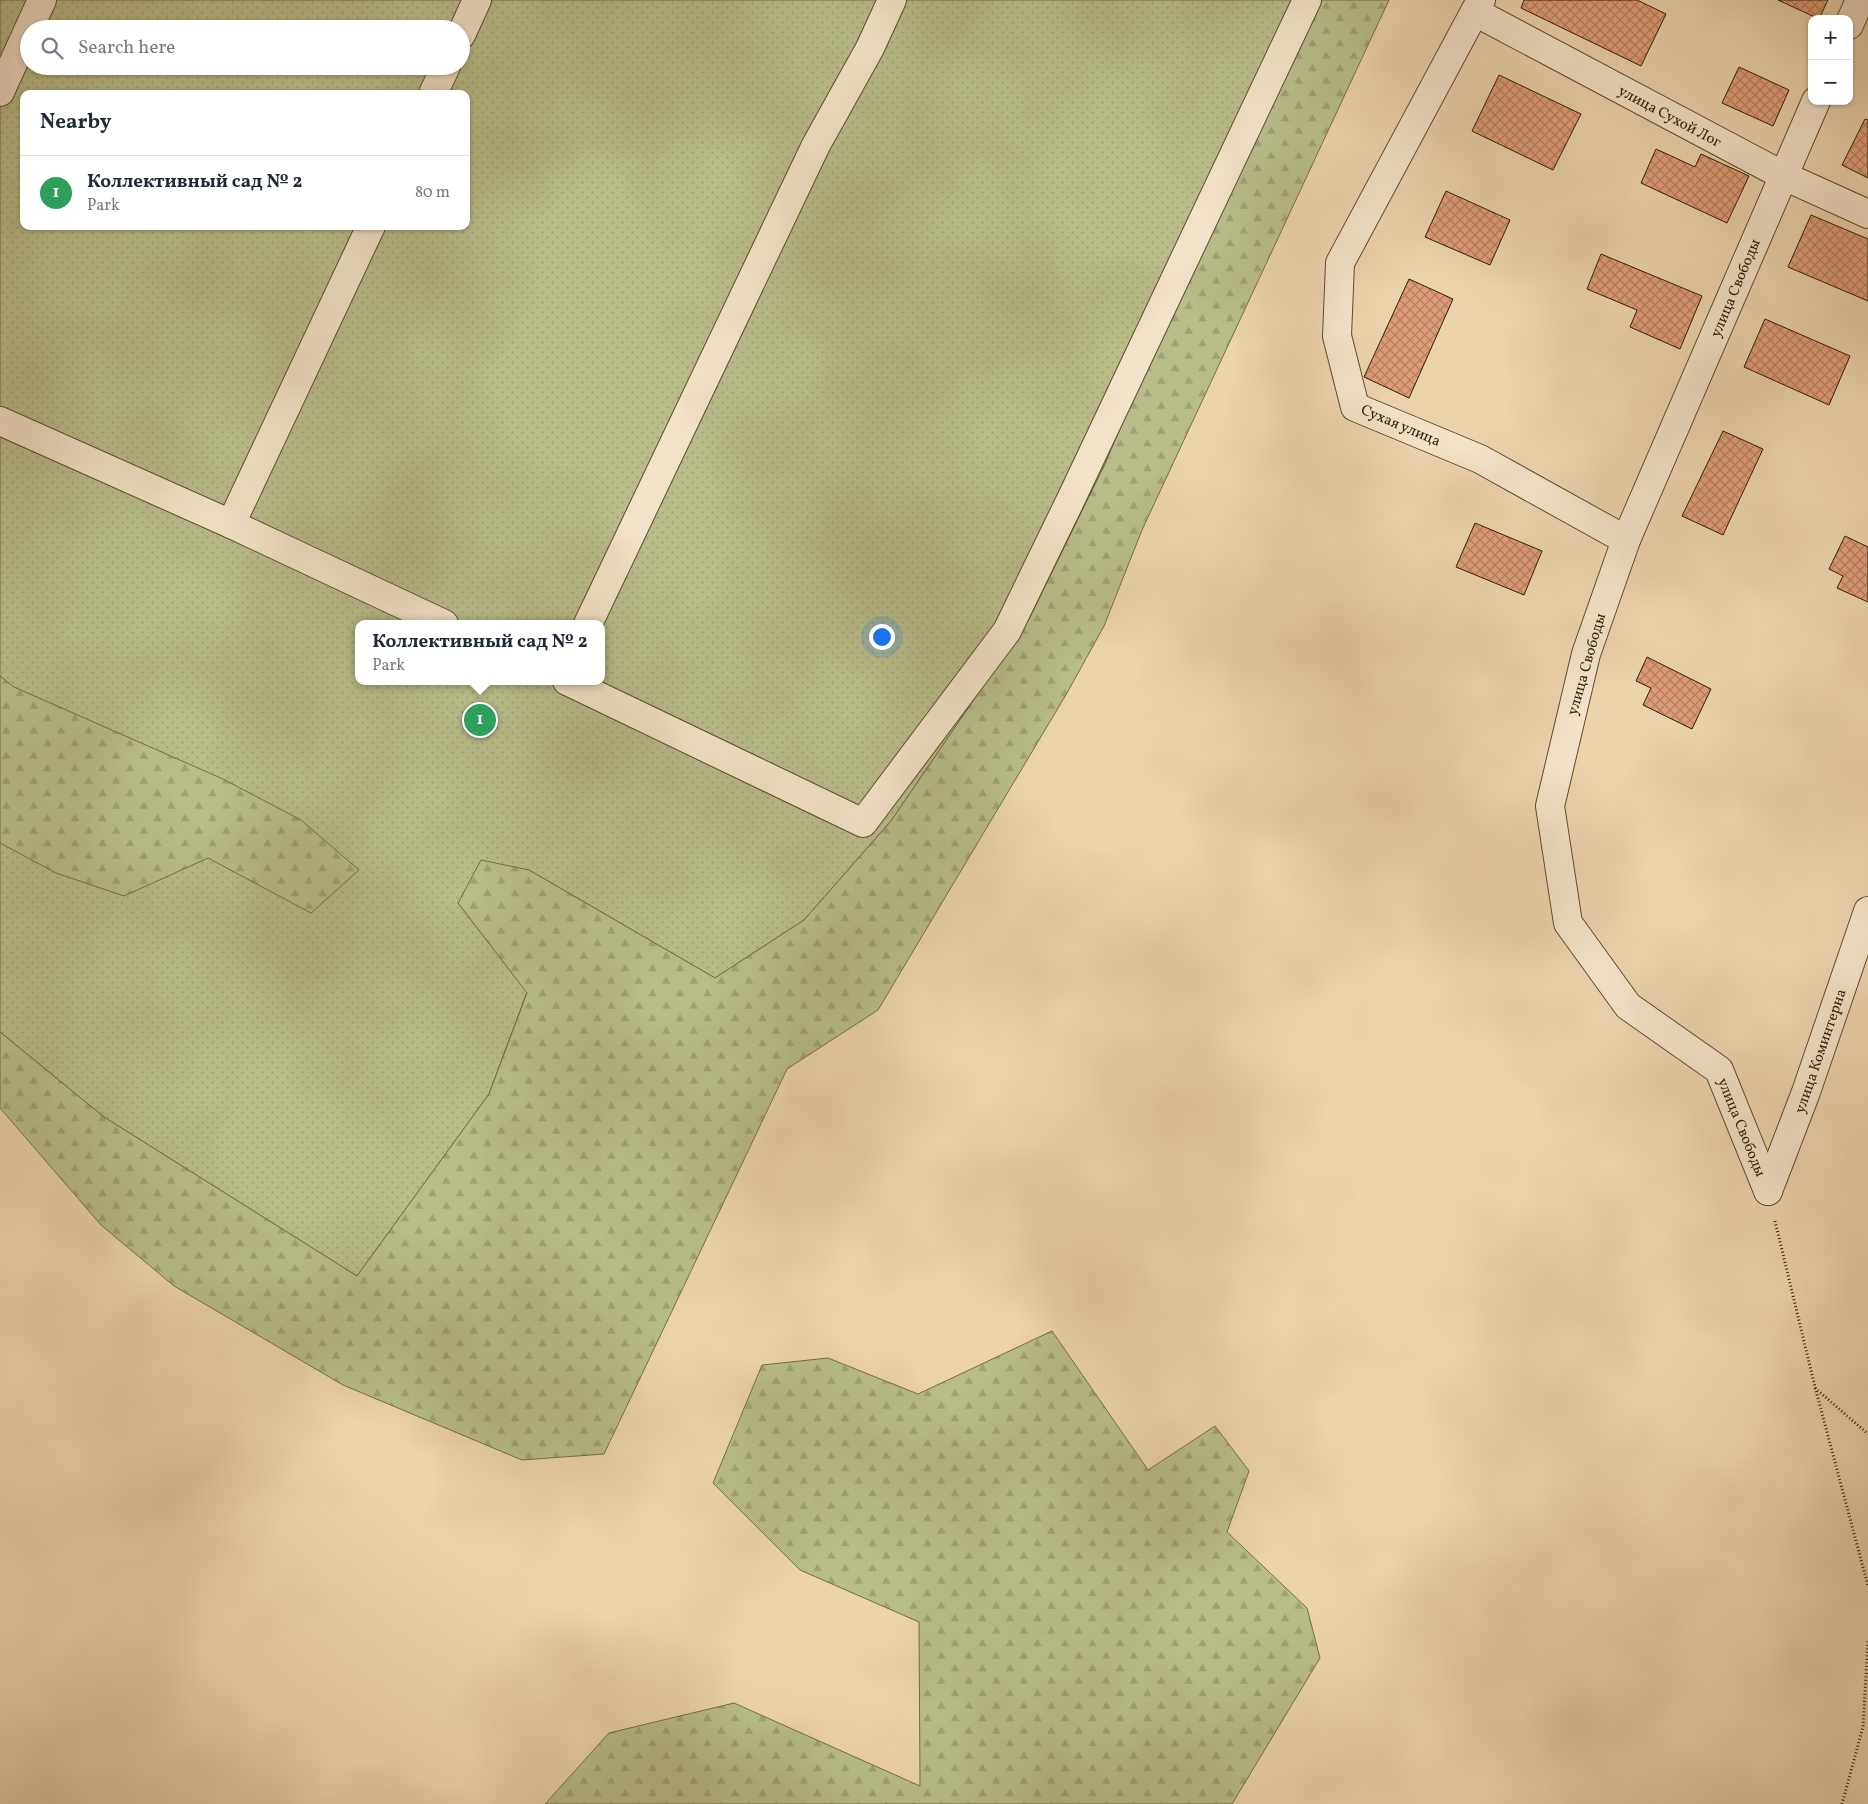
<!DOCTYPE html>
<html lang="en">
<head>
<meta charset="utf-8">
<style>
  :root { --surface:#fff; --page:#f6f6f7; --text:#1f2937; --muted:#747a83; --line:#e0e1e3; --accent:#8f2418 }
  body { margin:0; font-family:Vollkorn,serif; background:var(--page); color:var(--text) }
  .controls { position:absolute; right:15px; top:15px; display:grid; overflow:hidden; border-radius:10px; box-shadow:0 1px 4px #0004 }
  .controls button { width:45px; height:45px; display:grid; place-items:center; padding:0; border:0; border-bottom:1px solid var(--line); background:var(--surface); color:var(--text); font:25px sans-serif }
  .you { position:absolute; left:881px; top:636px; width:18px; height:18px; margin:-12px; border:4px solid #fff; border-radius:50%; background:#1a73e8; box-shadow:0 0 0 8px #1a73e833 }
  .badge { display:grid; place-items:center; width:32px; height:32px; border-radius:50%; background:var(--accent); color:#fff; font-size:16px; font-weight:700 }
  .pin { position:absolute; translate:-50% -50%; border:2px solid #fff; box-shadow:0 1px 5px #0006 }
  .popup { position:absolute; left:355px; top:620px; width:250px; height:65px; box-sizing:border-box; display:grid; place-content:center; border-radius:10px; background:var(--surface); filter:drop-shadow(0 1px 4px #0005); font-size:16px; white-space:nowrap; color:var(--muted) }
  .popup b { font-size:19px; color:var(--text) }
  .popup::after { content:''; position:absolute; left:50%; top:100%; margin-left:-10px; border:10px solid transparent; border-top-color:var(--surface) }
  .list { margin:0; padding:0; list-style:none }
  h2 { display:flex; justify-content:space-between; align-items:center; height:65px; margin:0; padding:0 20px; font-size:21px }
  h2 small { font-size:16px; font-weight:400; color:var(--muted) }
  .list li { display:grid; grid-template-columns:32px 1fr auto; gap:15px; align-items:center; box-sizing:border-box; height:75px; padding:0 20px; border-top:1px solid var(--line) }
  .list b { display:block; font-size:19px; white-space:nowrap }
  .list p { margin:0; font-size:16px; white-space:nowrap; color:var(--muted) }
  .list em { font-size:16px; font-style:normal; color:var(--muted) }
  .icon { flex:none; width:28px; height:28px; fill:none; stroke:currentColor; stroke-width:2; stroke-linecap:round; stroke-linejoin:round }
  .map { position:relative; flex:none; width:1868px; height:1804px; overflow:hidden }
  .search { position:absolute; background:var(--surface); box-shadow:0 1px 4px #0004; left:20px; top:20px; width:450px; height:55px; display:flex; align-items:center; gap:12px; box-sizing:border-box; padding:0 18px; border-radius:28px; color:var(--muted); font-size:19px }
  .panel { position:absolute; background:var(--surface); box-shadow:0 1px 4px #0004; left:20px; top:90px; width:450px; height:140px; border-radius:10px }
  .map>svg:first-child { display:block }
  .grass { fill:url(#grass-dots); stroke:#766c46; fill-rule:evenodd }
  .forest { fill:url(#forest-firs); stroke:#766c46 }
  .building { fill:url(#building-cross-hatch); stroke:#351c03 }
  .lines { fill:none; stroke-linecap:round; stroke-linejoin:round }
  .minor-casing { stroke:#624a2d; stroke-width:30 }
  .path { stroke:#351c03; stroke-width:3; stroke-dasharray:1 2.5; stroke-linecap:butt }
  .minor { stroke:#f2e2c9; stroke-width:28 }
  .labels { text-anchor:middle; stroke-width:4; stroke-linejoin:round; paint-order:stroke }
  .street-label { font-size:15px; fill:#351c03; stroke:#f2e2c9 }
</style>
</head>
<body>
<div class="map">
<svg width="1868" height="1804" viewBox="0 0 1868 1804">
  <defs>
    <pattern id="grass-dots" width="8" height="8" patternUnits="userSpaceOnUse" patternTransform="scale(1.25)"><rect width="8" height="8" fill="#b7bc89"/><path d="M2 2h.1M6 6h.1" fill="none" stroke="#9ea175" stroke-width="1.8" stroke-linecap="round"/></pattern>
    <pattern id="forest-firs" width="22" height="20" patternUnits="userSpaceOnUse" patternTransform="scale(1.25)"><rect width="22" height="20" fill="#b7bc89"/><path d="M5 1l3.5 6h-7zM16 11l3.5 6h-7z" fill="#9ea175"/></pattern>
    <pattern id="building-cross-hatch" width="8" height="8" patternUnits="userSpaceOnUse" patternTransform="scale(1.25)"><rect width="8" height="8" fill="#df9d77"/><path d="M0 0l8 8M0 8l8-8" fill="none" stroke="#b67f5f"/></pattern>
  </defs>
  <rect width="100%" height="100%" fill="#ebd3ac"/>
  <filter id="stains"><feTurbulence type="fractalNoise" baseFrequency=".004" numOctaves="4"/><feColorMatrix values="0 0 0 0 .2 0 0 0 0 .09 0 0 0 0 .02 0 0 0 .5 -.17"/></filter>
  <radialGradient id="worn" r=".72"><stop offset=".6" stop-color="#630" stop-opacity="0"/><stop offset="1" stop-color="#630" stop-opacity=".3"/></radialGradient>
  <!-- grass -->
  <path class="grass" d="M0,0H1317L1143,374L1105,464L1029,619L891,821L804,920L715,978L529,870L458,903L527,992L489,1094L357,1276L104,1117L0,1032ZM29,29H461V66H29ZM24,94H466V226H24ZM359,624H601V681H359Z"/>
  <!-- forest -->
  <g class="forest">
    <polygon points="1317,0 1389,0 1142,530 1104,626 1067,693 878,1010 787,1069 604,1454 522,1460 343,1385 174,1286 101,1225 0,1108 0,1032 104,1117 357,1276 489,1094 527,993 458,903 481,860 529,870 715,978 804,920 891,821 1029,619 1105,464 1143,374"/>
    <polygon points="0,676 14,687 223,779 301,820 359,870 311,913 208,858 124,896 56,873 0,843"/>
    <polygon points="1052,1331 1148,1470 1215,1426 1249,1471 1227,1532 1307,1608 1320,1658 1232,1804 545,1804 609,1733 734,1703 920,1786 919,1622 800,1570 713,1483 762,1365 828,1358 918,1394"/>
  </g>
  <!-- building -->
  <g class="building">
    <polygon points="1524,0 1637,0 1666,14 1641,66 1521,8"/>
    <polygon points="1778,0 1828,0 1819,19"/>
    <polygon points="1739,67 1789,90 1773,126 1722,103"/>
    <polygon points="1499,75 1581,114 1553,170 1472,131"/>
    <polygon points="1865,119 1868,120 1868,178 1842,165"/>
    <polygon points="1656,149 1695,167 1701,154 1749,176 1727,223 1641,183"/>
    <polygon points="1446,191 1510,220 1490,265 1425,237"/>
    <polygon points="1811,215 1868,239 1868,301 1788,267"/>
    <polygon points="1601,254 1702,296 1680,349 1630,327 1637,310 1587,289"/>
    <polygon points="1409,279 1453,299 1409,398 1364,377"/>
    <polygon points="1765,319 1850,356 1829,405 1744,367"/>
    <polygon points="1723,431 1763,449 1723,535 1682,516"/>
    <polygon points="1475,523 1542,551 1524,595 1456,567"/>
    <polygon points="1845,536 1868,547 1868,602 1837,588 1843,576 1829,569"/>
    <polygon points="1647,657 1711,689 1692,729 1643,705 1651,688 1636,681"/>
  </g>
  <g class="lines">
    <!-- minor casing -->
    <g class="minor-casing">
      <g id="minor">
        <polyline points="1481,0 1340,263 1337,336 1355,407 1480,459 1626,540"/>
        <polyline points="1475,12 1784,176 1868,214"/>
        <polyline points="1849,25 1860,0"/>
        <polyline points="461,35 477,0"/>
        <polyline points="0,92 42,0"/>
        <polyline points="433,94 446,66"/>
        <polyline points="0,421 231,524 444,624"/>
        <polyline points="231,524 371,226"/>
        <polyline points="588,624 816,145 870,48 892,0"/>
        <polyline points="567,681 863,823 1007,631 1072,497 1307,0"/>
        <polyline points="1768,1191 1719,1070 1628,1006 1568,923 1550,806 1586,654 1626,540 1816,101"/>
        <polyline points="1768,1191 1806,1092 1868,911"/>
      </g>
    </g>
    <!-- path -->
    <g class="path">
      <polyline points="1775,1221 1815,1387 1868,1586"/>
      <polyline points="1815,1388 1868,1434"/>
      <polyline points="1842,1804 1863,1727 1868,1641"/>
    </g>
    <!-- minor -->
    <use href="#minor" class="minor"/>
  </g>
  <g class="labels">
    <!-- street labels -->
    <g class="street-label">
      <text transform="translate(1670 116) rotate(28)" y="5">улица Сухой Лог</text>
      <text transform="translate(1735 288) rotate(-67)" y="5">улица Свободы</text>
      <text transform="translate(1401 425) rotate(23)" y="5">Сухая улица</text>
      <text transform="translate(1586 664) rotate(-74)" y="5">улица Свободы</text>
      <text transform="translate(1820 1051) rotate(-71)" y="5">улица Коминтерна</text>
      <text transform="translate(1742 1127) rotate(68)" y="5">улица Свободы</text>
    </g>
  </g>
  <rect width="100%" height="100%" filter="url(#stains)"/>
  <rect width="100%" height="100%" fill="url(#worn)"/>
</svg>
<div class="controls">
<button>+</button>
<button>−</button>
</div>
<div class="you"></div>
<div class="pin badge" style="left:480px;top:720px;background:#2e9e5b">1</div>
<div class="popup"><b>Коллективный сад № 2</b>Park</div>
<div class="search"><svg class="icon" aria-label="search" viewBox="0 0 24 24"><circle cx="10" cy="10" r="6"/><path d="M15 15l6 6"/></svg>Search here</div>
<section class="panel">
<h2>Nearby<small></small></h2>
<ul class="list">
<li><span class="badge" style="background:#2e9e5b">1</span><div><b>Коллективный сад № 2</b><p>Park</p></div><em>80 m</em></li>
</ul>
</section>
</div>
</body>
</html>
